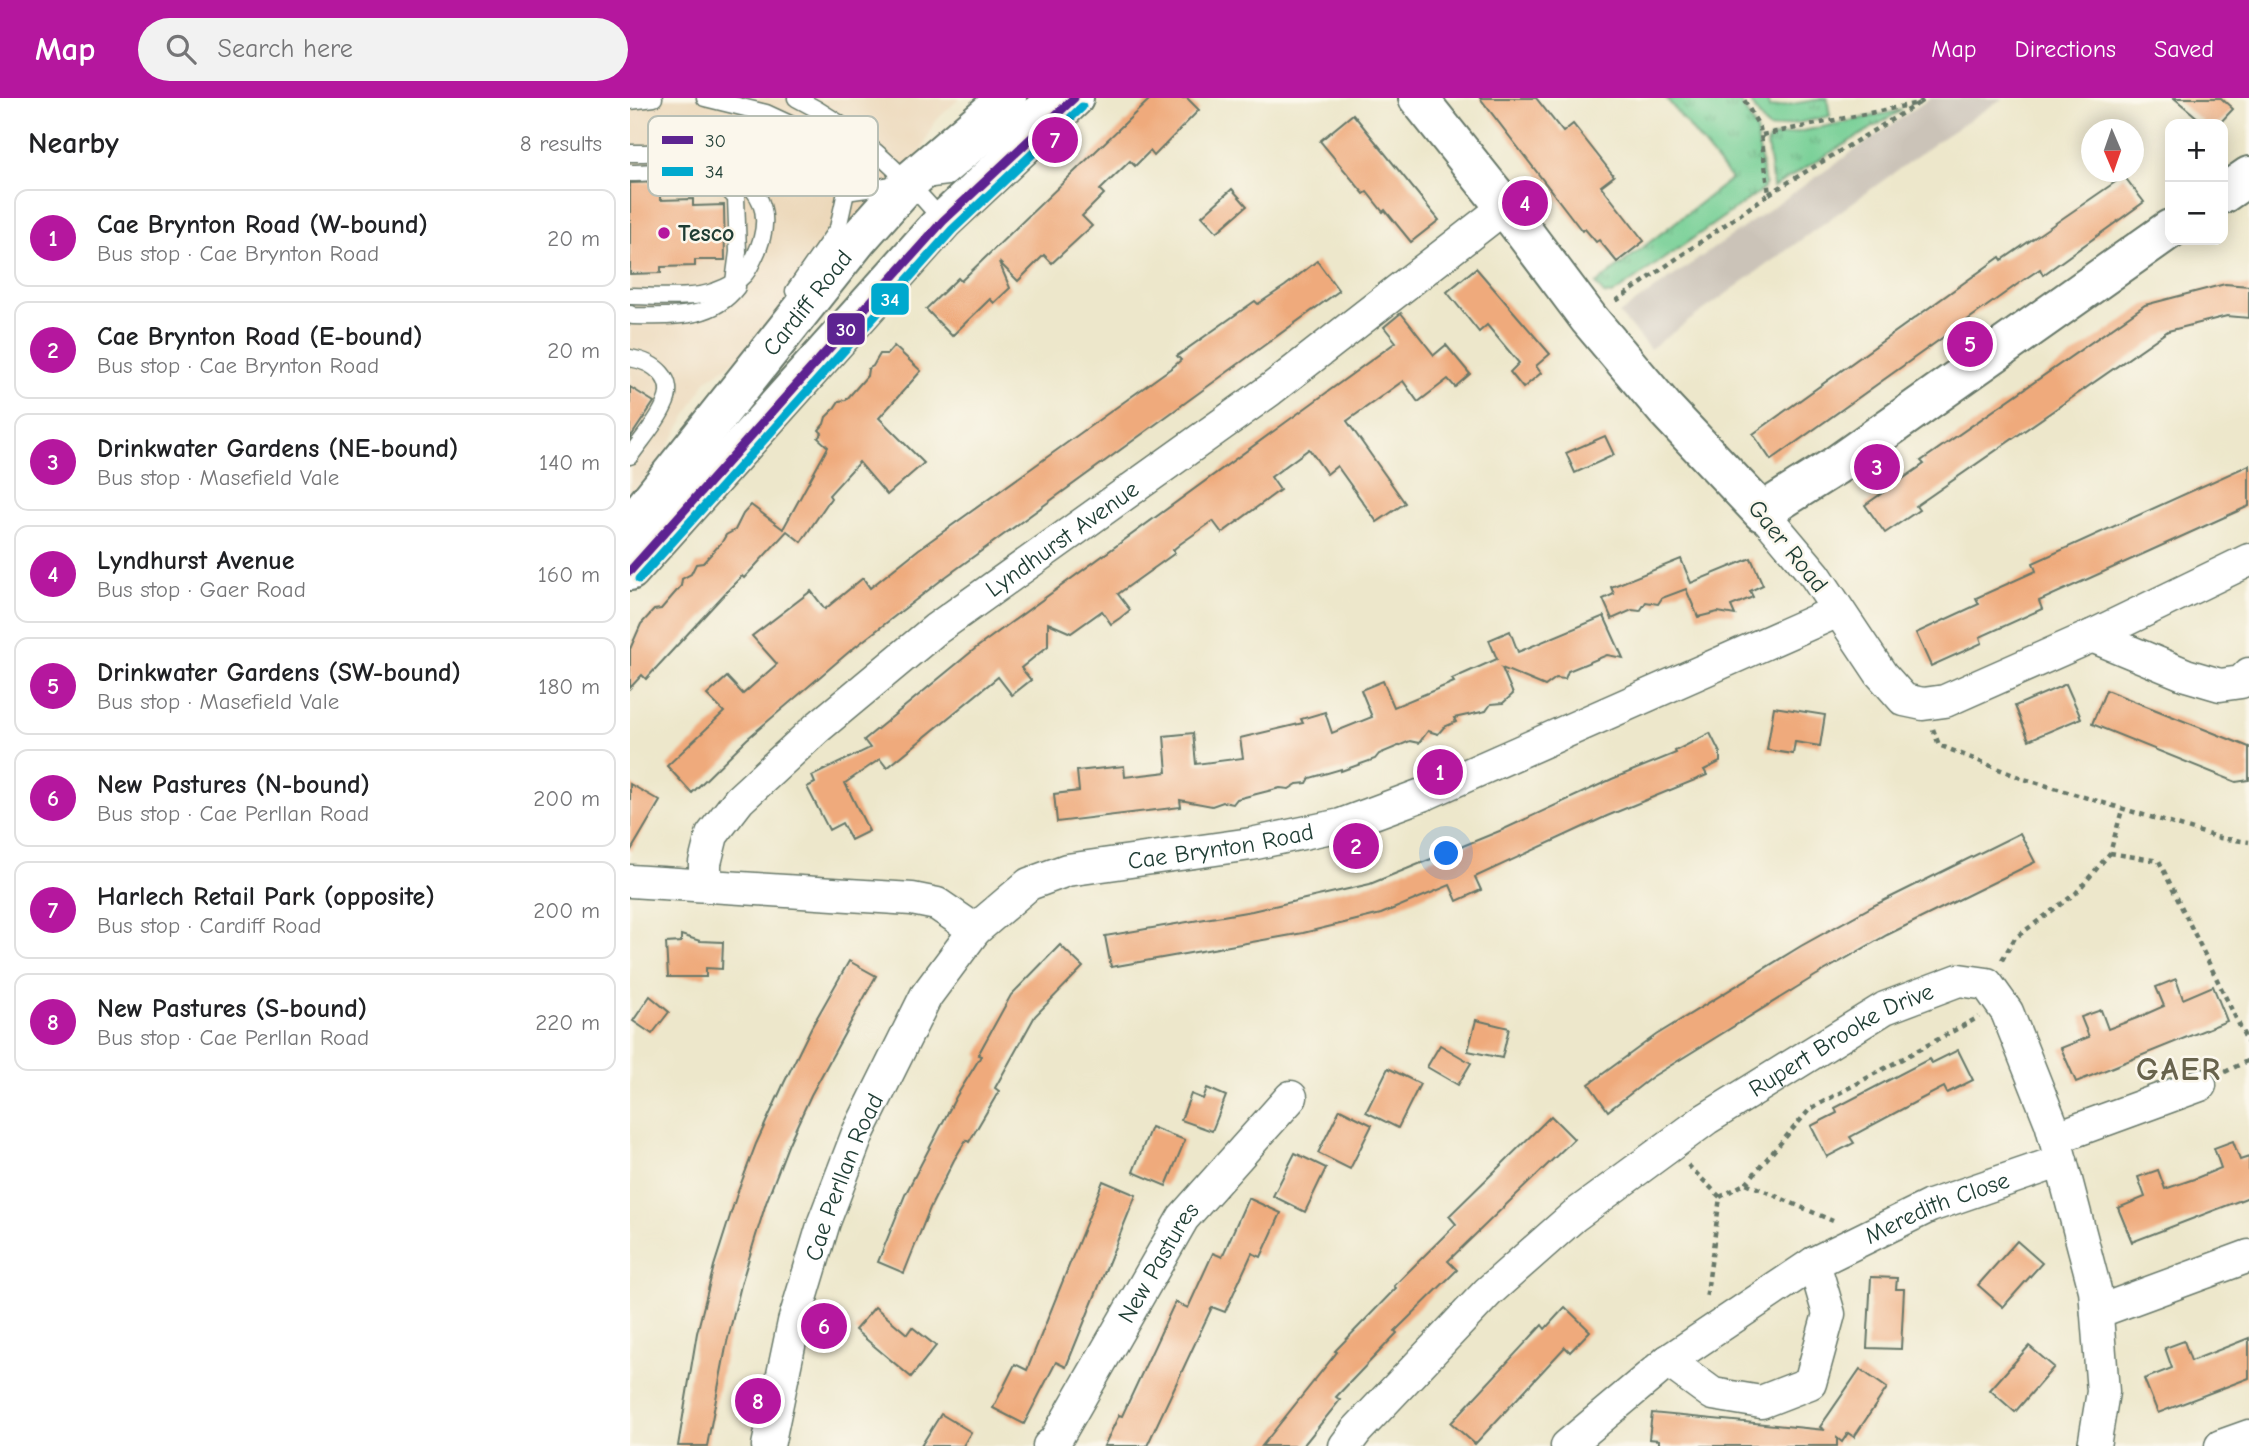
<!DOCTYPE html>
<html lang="en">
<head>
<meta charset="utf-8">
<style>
  :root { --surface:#fff; --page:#f2f2f2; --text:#202124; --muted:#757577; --line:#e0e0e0; --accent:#b5179e }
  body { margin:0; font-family:"Comic Neue",sans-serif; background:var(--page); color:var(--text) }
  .controls { position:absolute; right:21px; top:21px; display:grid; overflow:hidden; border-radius:14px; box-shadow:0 4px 18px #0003 }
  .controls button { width:63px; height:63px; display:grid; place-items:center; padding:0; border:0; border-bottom:2px solid var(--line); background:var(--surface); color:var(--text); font:35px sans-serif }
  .compass { position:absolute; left:1451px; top:21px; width:63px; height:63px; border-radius:50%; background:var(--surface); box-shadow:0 4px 18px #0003; rotate:178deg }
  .you { position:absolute; left:817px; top:756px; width:24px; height:24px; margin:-18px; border:5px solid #fff; border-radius:50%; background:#1a73e8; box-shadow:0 0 0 10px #1a73e833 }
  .badge { display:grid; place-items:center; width:46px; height:46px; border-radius:50%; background:var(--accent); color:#fff; font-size:23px; font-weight:700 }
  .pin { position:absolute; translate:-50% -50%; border:4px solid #fff; box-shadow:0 2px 7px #0006 }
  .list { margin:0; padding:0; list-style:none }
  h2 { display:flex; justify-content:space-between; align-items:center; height:91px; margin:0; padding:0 28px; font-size:30px }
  h2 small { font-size:23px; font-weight:400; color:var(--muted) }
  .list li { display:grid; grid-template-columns:46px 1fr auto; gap:21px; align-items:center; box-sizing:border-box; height:98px; margin:0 14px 14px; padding:0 14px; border:2px solid var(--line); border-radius:14px }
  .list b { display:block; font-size:26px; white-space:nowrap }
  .list p { margin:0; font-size:23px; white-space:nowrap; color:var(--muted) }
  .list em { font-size:23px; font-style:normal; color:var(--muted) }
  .icon { flex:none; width:38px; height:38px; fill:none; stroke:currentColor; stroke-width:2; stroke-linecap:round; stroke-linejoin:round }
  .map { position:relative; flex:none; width:1619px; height:1348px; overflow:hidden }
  header { display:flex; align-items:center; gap:42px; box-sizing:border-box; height:98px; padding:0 35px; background:var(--accent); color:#fff }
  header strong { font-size:33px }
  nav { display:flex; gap:38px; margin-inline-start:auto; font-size:24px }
  .search { width:490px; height:63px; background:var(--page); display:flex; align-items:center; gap:18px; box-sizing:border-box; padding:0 24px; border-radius:38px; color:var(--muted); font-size:26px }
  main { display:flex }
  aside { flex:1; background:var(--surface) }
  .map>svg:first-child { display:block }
  .built { fill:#ecd8ba }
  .railway { fill:#cbc3b8 }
  .grass { fill:url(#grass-tufts); stroke:#4a8664; stroke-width:2 }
  .building { fill:#efaa7b }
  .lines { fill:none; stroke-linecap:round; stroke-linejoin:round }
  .service-casing { stroke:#677869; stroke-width:19 }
  .minor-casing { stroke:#677869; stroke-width:35 }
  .tertiary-casing { stroke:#677869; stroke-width:42 }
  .secondary-casing { stroke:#677869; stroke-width:42 }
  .path { stroke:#677869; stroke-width:4.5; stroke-dasharray:5 5; stroke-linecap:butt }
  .service { stroke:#fff; stroke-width:16 }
  .minor { stroke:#fff; stroke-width:32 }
  .tertiary { stroke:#fff; stroke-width:38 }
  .secondary { stroke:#fff; stroke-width:38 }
  .bus-1-casing { stroke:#fbf7ec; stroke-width:14 }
  .bus-2-casing { stroke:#fbf7ec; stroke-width:14 }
  .bus-1 { stroke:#5d2491; stroke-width:9 }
  .bus-2 { stroke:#00a9ce; stroke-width:9 }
  .poi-dot { fill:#b5179e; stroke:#fbf7ec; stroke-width:2.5 }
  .labels { text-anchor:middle; stroke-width:5; stroke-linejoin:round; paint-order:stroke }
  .poi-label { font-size:24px; font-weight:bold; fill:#1f3d34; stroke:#fbf7ec; text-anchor:start }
  .street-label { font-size:24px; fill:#1f3d34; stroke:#fbf7ec }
  .district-label { font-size:32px; font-weight:bold; letter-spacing:2px; fill:#68634d; stroke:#fbf7ec }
  .key { fill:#fbf7ec; stroke:#b9bfb5; stroke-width:2 }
  .key-label { font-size:19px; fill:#1f3d34 }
  .line-badge { stroke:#fbf7ec; stroke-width:2.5 }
  .badge-label { font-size:19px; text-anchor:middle; font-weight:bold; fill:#fff }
</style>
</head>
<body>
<header>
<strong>Map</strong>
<div class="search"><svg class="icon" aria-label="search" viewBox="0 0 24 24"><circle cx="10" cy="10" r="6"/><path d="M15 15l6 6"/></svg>Search here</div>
<nav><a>Map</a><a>Directions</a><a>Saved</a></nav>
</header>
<main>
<aside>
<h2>Nearby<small>8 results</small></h2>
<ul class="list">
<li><span class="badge">1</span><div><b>Cae Brynton Road (W-bound)</b><p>Bus stop · Cae Brynton Road</p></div><em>20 m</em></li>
<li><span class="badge">2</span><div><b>Cae Brynton Road (E-bound)</b><p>Bus stop · Cae Brynton Road</p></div><em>20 m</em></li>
<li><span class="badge">3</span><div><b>Drinkwater Gardens (NE-bound)</b><p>Bus stop · Masefield Vale</p></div><em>140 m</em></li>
<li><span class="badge">4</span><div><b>Lyndhurst Avenue</b><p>Bus stop · Gaer Road</p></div><em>160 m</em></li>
<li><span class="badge">5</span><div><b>Drinkwater Gardens (SW-bound)</b><p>Bus stop · Masefield Vale</p></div><em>180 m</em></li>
<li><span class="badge">6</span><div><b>New Pastures (N-bound)</b><p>Bus stop · Cae Perllan Road</p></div><em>200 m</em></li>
<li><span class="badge">7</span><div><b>Harlech Retail Park (opposite)</b><p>Bus stop · Cardiff Road</p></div><em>200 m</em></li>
<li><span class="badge">8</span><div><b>New Pastures (S-bound)</b><p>Bus stop · Cae Perllan Road</p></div><em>220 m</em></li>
</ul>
</aside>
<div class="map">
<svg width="1619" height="1348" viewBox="0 0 1619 1348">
  <defs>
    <pattern id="grass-tufts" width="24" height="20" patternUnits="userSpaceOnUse" patternTransform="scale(1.75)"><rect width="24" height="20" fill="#76cf95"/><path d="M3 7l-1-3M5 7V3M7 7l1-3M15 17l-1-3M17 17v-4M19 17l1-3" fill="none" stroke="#60a97a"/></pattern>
  </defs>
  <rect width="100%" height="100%" fill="#fbf7ec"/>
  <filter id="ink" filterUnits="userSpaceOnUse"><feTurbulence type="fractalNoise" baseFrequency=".0143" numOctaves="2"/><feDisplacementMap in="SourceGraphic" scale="14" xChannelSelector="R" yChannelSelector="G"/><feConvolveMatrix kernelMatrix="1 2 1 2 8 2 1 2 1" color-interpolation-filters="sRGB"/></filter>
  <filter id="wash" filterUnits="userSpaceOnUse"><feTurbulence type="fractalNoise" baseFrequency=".00686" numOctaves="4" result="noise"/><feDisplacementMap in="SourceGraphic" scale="28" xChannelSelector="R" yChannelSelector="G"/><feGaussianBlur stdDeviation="1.57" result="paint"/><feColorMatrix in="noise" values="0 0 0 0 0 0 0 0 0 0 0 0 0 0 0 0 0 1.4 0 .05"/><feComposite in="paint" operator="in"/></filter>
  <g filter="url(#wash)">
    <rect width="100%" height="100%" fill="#ede7cb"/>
    <!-- built -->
    <polygon class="built" points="0,0 330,0 304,24 279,84 171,216 77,282 36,353 0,401"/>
    <!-- railway -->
    <polygon class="railway" points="1300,0 1373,0 1309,42 1020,251 989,216"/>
    <!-- grass -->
    <g class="grass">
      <polygon points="1036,0 1108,0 1126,32 1135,87 1132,92 982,197 974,196 966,186 1101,81"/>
      <polygon points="1118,0 1137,0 1140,10 1197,0 1200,18 1140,31 1134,26"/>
      <polygon points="1272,12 1143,89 1137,45 1141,40"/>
    </g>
    <g id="blocks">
      <!-- building -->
      <g class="building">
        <polygon points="521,0 557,0 569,12 524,58 520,53 505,68 500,63 470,92 474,96 452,118 462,128 422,165 414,157 388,183 369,164 380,190 364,205 360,201 322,238 296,211 328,180 331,183"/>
        <polygon points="850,0 906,0 933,34 943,26 984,78 971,88 1014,143 987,164 969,142 966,144 955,131 952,133"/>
        <polygon points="1544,0 1591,0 1603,11 1589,26 1575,26"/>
        <polygon points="723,16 809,122 781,144 755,112 753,114 737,94 734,96 690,43"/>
        <polygon points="1494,78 1514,104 1413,177 1410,171 1392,183 1141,362 1123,336 1370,159 1372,162"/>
        <polygon points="30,84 30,102 63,101 63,108 94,107 95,162 65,162 65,168 31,169 31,175 0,176 0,85"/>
        <polygon points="602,91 617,108 587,134 572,118"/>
        <polygon points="687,163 709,193 314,480 220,553 117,641 62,695 37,668 94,614 77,597 97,579 113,596 147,566 122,538 181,493 195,511 233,480 240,490 289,451 544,268 551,262 547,258 625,203 628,206 655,188"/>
        <polygon points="846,170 920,256 906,268 911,275 893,290 880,274 889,265 857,227 849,234 817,194"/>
        <polygon points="1595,186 1619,188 1619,220 1597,218 1538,233 1286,408 1289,412 1255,435 1235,407 1294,366 1291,363 1515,207"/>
        <polygon points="771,215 804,257 816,247 840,276 825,289 818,281 788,304 773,283 717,323 775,405 747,424 707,368 697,376 679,351 641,379 650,392 592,435 583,423 550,446 543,452 545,455 488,496 500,512 490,520 481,526 472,513 441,535 418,525 418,548 391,570 401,582 382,597 368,579 257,670 250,661 215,685 239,733 221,742 212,725 199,732 177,689 185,685 182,678 240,650 234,642 346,550 766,244 754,229"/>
        <polygon points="264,248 291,273 249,320 294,365 257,397 229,364 199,397 201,400 171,444 157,433 114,480 112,478 100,490 16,581 12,577 0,590 0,551 11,526 24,512 31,511 51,488 52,481 61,476 66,466 73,465 92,444 96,437 105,432 113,416 121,407 153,431 198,349 188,340 192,335 189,332 194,326 196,319 203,312 209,303 216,302 237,278 238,271 243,268 250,256 257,256"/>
        <polygon points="0,289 24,304 0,340"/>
        <polygon points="975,338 984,357 945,375 936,355"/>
        <polygon points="1619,367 1619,408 1409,503 1412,511 1350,539 1352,545 1301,568 1286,535 1349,506 1346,500 1406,473 1403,465"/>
        <polygon points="1121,460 1133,487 1120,493 1123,499 1101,508 1105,517 1088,514 1068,519 1056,491 1032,500 1028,506 1016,504 1010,513 1002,512 982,521 973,501 984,496 981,489 1051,461 1061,485"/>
        <polygon points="974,518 993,560 977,557 938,573 935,581 926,580 915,588 872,570 883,596 873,605 861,606 856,613 824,620 826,624 814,629 808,636 798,633 789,645 780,643 749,656 745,661 711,673 711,671 680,680 677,685 667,686 659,691 650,690 607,701 603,706 593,704 582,708 550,702 551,709 427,724 424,696 449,693 447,673 494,668 495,679 537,674 534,638 563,635 566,666 613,660 610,640 673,625 671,621 695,614 702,635 742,619 731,592 753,583 764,609 824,584 822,581 867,561 859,542 880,533 888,554"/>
        <polygon points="1436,586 1451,620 1399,642 1385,608"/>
        <polygon points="1476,592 1619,649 1619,682 1606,684 1462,626"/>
        <polygon points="1144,609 1195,617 1190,648 1165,644 1163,656 1137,652"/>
        <polygon points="1080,635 1090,655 1090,664 1074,672 1077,677 977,718 845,779 851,792 827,803 820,787 751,816 673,835 481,869 475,838 622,813 740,786 872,732 982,681 1046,655 1045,653"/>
        <polygon points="0,686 30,703 0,754"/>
        <polygon points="1390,735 1405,764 1257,837 1185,878 1022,979 978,1013 959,986 1026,937 1171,848 1245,807"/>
        <polygon points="51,837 70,843 93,844 92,871 76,870 76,879 38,879 36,845 51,844"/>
        <polygon points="430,847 453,869 405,918 365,990 369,993 339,1044 336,1042 324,1062 300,1110 274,1175 248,1164 275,1097 326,999 351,958 348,957 381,897"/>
        <polygon points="219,863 246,878 181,997 159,1045 136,1105 112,1183 97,1244 77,1348 48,1348 67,1235 84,1168 107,1096 126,1046 154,985 181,930"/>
        <polygon points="1546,881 1553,901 1583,888 1597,923 1446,984 1431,950 1459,939 1451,919 1471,912 1478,931 1507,920 1534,908 1526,889"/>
        <polygon points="20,898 39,914 22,936 3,923"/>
        <polygon points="846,922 879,930 872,960 838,953"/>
        <polygon points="810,947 841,965 828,987 797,969"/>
        <polygon points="1328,952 1343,982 1317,995 1314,989 1291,1001 1220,1039 1224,1045 1197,1059 1181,1028 1207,1015 1205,1010 1299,961 1302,965"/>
        <polygon points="758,970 790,986 768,1030 736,1014"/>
        <polygon points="577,990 596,998 582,1033 551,1022 561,996 573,1001"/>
        <polygon points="710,1011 742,1027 720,1071 688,1055"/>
        <polygon points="921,1018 944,1041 818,1163 827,1172 765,1233 767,1235 706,1299 710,1302 673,1348 632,1348 707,1254 705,1253 766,1190 764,1188 826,1126 819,1118"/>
        <polygon points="521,1029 555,1042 536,1088 503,1074"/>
        <polygon points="1603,1043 1610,1062 1619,1059 1619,1099 1502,1144 1488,1110 1515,1099 1508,1079 1528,1072 1535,1091 1564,1081 1591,1070 1584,1050"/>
        <polygon points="665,1055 696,1070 675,1114 643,1098"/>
        <polygon points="473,1083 506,1097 436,1269 426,1264 394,1326 363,1310 385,1266 397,1272"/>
        <polygon points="618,1100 651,1115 631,1159 622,1155 595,1214 582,1209 517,1348 474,1348 489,1317 492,1318 545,1204 558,1210 583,1155 592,1159"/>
        <polygon points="1387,1143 1412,1165 1373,1209 1348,1187"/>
        <polygon points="1241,1179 1267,1180 1266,1191 1274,1191 1271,1251 1237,1250"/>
        <polygon points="245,1209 277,1236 282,1229 306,1248 281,1279 225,1232"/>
        <polygon points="935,1209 960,1233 940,1254 935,1249 845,1346 821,1325 912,1227 915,1231"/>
        <polygon points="1619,1240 1619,1280 1528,1315 1514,1281 1542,1270 1535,1250 1554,1243 1561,1263"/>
        <polygon points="1399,1248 1424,1269 1385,1314 1360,1292"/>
        <polygon points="1230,1271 1257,1290 1224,1339 1218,1335 1212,1344 1207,1340 1207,1348 1029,1348 1029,1342 1019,1341 1022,1315 1195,1332 1190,1329"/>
        <polygon points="311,1316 341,1334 333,1348 291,1348"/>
      </g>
    </g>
  </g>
  <g filter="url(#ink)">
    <use href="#blocks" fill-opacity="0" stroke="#677869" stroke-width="2"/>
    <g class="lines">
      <!-- service casing -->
      <g class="service-casing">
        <g id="service">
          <polyline points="75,0 136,15 162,27 207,67 216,94 208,130 164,193"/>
          <path d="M166,0C225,29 271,74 313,123"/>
          <polyline points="0,3 24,0"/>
          <path d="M0,55C31,56 76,47 102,67C108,72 112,79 117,84"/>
          <polyline points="82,74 106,100 108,154 104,184"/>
          <path d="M0,75C26,75 62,70 86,74C134,81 144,119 125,158C122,164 119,172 114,177C108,184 94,190 86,193C64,202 24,198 0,198"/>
          <polyline points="294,82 318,79 411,0"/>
          <polyline points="216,94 269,86"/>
          <path d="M0,216L3,218C41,218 81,223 107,189"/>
          <path d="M0,260C24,264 48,281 34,308C26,326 11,342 0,358"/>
        </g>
      </g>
      <!-- minor casing -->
      <g class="minor-casing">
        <g id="minor">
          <polyline points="1132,414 1185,477 1251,576 1274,602 1293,606 1315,603 1462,538 1619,462"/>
          <polyline points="1462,538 1556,577 1590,587 1611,584 1619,576"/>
          <path id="s1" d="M0,783L282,801L307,806L345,832L399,786L437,772L621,746L711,727L797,695L1208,513"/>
          <path id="s2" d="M75,787V765L82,737L109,702L187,630L306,531L640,292L875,109"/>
          <polyline points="1425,1040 1570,987"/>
          <polyline points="1467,1214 1619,1158"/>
          <polyline points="1038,1263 1083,1296 1131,1304 1180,1285 1199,1216 1184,1165"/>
          <path id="s3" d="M138,1348L164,1224L194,1124L228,1035L296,898L345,832"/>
          <path id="s4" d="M419,1348L425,1343L553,1120L661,999"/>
          <path id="s5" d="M715,1348L727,1332L858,1194L944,1118L1076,1021L1255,910L1329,882L1357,886L1377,914L1421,1025L1465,1192L1473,1294L1464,1348"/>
          <path id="s6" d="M937,1348L1038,1263L1184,1165L1300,1108L1431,1063"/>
          <polyline points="1591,1348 1619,1338"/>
        </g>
      </g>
      <!-- tertiary casing -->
      <g class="tertiary-casing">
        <g id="tertiary">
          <polyline points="788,0 875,109 959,221 1035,311 1132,414 1205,368 1540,131"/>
          <polyline points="1593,96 1619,78"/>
        </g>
      </g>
      <!-- secondary casing -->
      <g class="secondary-casing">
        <g id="secondary">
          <path id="s7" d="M0,428L229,140L279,84L377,0"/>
          <polyline points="0,473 313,123 444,0"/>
        </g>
      </g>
      <!-- path -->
      <g class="path">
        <polyline points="1132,37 1289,5 1296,0"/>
        <polyline points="1139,96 1289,5"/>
        <polyline points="986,203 1139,96 1130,30 1113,0"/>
        <polyline points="1303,631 1309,647 1391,680 1590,740 1619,744"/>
        <polyline points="1480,755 1529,763 1619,947"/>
        <polyline points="1372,862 1385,840 1446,795 1480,755 1492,712"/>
        <polyline points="1595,974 1619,962"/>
        <polyline points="1058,1067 1090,1099 1076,1202"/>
        <polyline points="1116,1085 1180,1011 1349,919"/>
        <polyline points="1090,1099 1116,1085 1203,1123"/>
      </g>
      <!-- service -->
      <use href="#service" class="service"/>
      <!-- minor -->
      <use href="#minor" class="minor"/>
      <!-- tertiary -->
      <use href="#tertiary" class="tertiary"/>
      <!-- secondary -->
      <use href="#secondary" class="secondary"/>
      <!-- bus-1 casing -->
      <g class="bus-1-casing">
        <polyline id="bus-1" points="0,473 313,123 444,0"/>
      </g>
      <!-- bus-2 casing -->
      <g class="bus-2-casing">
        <polyline id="bus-2" points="9,481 322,132 452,9"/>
      </g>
      <!-- bus-1 -->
      <use href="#bus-1" class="bus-1"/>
      <!-- bus-2 -->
      <use href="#bus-2" class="bus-2"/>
    </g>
  </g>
  <!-- markers -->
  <circle class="poi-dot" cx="34" cy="135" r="7"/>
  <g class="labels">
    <!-- poi labels -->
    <g class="poi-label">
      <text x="48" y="143">Tesco</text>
    </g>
    <!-- street labels -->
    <g class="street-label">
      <text dy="8" stroke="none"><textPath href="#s7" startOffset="285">Cardiff Road</textPath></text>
      <text dy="8" stroke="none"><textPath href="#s2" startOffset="511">Lyndhurst Avenue</textPath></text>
      <text transform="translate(1158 448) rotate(51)" y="8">Gaer Road</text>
      <text dy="8" stroke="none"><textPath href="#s1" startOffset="621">Cae Brynton Road</textPath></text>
      <text dy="8" stroke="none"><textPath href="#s5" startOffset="646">Rupert Brooke Drive</textPath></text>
      <text dy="8" stroke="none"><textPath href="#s3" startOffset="280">Cae Perllan Road</textPath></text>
      <text dy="8" stroke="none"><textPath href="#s6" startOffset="443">Meredith Close</textPath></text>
      <text dy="8" stroke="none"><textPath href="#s4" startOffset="214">New Pastures</textPath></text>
    </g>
    <!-- district labels -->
    <g class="district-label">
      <text x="1549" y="982">GAER</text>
    </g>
  </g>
  <!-- legend -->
  <rect x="18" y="18" width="230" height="80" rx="10" class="key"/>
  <rect x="32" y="38" width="31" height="8" fill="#5d2491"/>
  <rect x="32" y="69" width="31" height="9" fill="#00a9ce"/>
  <g class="key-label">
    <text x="75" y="49">30</text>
    <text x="75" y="80">34</text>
  </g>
  <g class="line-badge">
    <rect x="240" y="184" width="40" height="34" rx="7" fill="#00a9ce"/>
    <rect x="196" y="214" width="40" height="34" rx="7" fill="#5d2491"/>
  </g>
  <g class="badge-label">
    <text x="260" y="208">34</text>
    <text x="216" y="238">30</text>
  </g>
</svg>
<div class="controls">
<button>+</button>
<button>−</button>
</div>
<svg class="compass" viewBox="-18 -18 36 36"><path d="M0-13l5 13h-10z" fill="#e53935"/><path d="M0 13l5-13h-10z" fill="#757577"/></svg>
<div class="you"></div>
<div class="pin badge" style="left:810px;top:674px">1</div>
<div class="pin badge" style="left:726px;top:748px">2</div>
<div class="pin badge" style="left:1247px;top:369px">3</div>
<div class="pin badge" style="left:895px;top:105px">4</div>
<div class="pin badge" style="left:1340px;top:246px">5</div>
<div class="pin badge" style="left:194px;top:1228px">6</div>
<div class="pin badge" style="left:425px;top:42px">7</div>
<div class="pin badge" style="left:128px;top:1303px">8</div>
</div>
</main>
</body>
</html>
